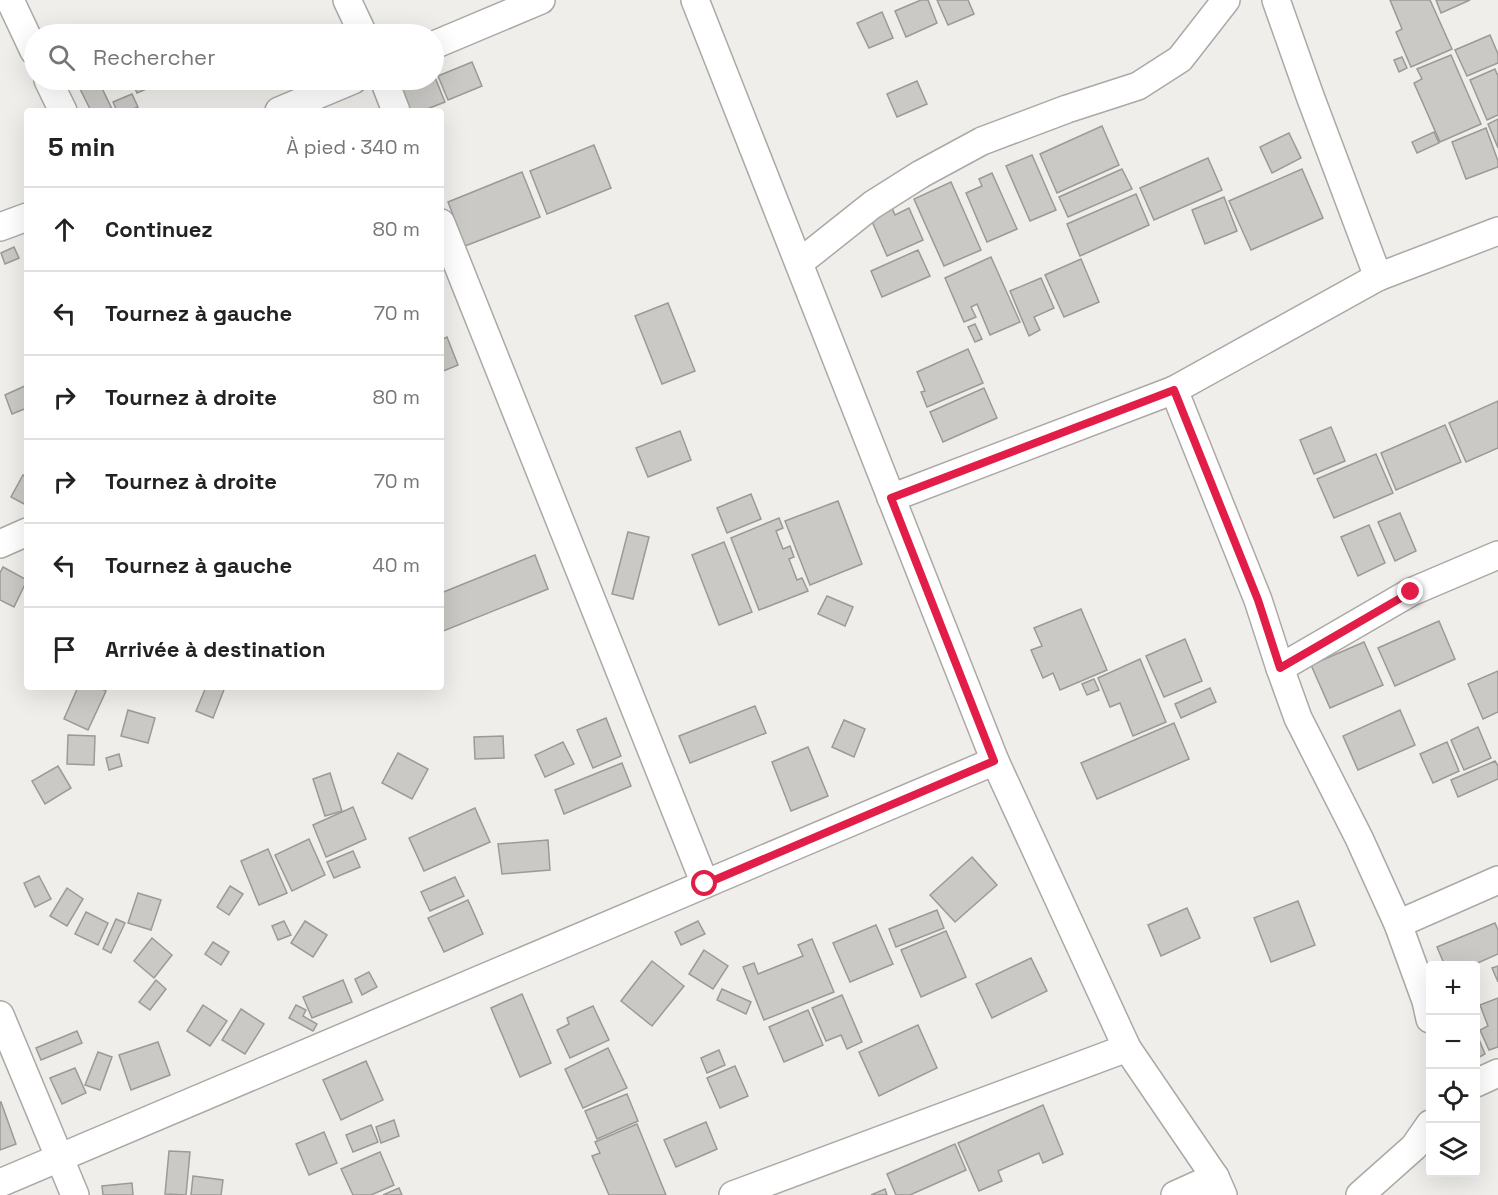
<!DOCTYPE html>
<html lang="fr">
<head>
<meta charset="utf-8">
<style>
  :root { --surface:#fff; --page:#f6f6f6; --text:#222; --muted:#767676; --line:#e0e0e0 }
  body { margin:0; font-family:"Space Grotesk",sans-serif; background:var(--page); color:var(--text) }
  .controls { position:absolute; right:18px; bottom:18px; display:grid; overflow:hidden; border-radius:6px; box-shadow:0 6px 24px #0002 }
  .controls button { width:54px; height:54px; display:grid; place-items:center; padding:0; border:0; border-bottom:2px solid var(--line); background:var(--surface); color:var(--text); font:30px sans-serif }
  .stop { position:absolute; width:18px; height:18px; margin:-14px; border:4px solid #e11d48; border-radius:50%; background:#fff }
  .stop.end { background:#e11d48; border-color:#fff; box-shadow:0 2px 6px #0008 }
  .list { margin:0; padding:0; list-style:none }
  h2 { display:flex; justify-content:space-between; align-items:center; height:78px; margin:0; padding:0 24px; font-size:26px }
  h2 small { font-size:20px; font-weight:400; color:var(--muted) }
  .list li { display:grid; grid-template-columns:39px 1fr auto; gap:18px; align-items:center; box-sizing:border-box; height:84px; padding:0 24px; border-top:2px solid var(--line) }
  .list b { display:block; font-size:22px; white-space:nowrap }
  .list em { font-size:20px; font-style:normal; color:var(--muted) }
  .icon { flex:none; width:33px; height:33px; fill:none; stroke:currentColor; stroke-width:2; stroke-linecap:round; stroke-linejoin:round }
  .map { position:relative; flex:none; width:1498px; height:1195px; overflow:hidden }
  .search { position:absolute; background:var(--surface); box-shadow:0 6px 24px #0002; left:24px; top:24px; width:420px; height:66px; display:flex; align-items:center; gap:15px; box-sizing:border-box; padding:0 21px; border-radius:33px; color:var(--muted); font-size:22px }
  .panel { position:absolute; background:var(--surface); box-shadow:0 6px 24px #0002; left:24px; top:108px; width:420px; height:582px; border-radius:6px }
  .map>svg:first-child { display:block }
  .building { fill:#cbc9c6; stroke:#9c9a97; stroke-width:1.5 }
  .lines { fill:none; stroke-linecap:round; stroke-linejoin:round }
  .minor-casing { stroke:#aba8a5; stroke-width:30 }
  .minor { stroke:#fff; stroke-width:27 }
  .route { stroke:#e11d48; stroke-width:8 }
</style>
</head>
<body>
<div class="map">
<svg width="1498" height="1195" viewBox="0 0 1498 1195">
  <rect width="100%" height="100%" fill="#f0eeeb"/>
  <!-- building -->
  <g class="building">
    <polygon points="921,0 928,0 937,23 906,37 895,11"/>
    <polygon points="937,0 968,0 974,14 948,25"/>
    <polygon points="1390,0 1430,0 1452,49 1411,67 1396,32 1402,29"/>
    <polygon points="1436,0 1470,0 1441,13"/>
    <polygon points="882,12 893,38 869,48 857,23"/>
    <polygon points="132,29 134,34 121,34"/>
    <polygon points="1490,35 1498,54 1498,63 1467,76 1455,50"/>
    <polygon points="1451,55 1481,124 1440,142 1414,83 1422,79 1417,69"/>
    <polygon points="1402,57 1407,68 1399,72 1394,60"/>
    <polygon points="472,62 482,86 448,100 438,76"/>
    <polygon points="1495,69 1497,74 1498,74 1498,115 1487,120 1470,80"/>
    <polygon points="434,75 445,102 422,111 404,111 396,90 423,80 434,80"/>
    <polygon points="84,80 98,80 113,111 91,111 77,83"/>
    <polygon points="131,80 156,80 158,84 137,93"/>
    <polygon points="917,81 927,104 897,117 887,94"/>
    <polygon points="132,94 138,107 128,111 117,111 113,102"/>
    <polygon points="1498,119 1498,148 1488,124"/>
    <polygon points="1102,126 1119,165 1057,193 1040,154"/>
    <polygon points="1486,128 1498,161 1498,167 1466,179 1452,142"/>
    <polygon points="1434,132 1439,143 1417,153 1412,142"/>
    <polygon points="1289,133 1301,158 1272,173 1260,147"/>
    <polygon points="594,145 611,188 547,214 530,171"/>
    <polygon points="1032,155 1056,210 1030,221 1006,166"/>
    <polygon points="1208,158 1222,190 1154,220 1140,188"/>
    <polygon points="1122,169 1132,189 1068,217 1059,197"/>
    <polygon points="1302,169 1323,218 1251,250 1229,201"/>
    <polygon points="522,172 540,217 465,246 448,202"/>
    <polygon points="992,173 1017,229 987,242 966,193 982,186 979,179"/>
    <polygon points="951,182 981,250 944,266 914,199"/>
    <polygon points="1136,194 1149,225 1080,256 1067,224"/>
    <polygon points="1224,197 1237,231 1205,244 1192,210"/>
    <polygon points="892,208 895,215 909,208 923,240 887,256 870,217"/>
    <polygon points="14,247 19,258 5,264 1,253"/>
    <polygon points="918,250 930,276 882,297 871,271"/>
    <polygon points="991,257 1020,322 990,335 977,304 971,307 976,317 964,322 945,278"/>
    <polygon points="1081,259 1099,302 1064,317 1045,275"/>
    <polygon points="1041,278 1054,308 1034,317 1040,330 1029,336 1010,291"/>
    <polygon points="668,303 695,371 662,384 635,316"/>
    <polygon points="975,324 982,339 975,342 968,327"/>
    <polygon points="447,337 458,365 441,372 441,340"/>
    <polygon points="968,349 983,383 927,407 921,392 925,391 917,372"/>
    <polygon points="27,385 27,408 12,414 5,395"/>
    <polygon points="984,388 997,418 943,442 930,412"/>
    <polygon points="1498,401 1498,448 1466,462 1449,423"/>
    <polygon points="1445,425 1461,462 1396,490 1381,453"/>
    <polygon points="1331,427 1345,461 1314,474 1300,440"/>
    <polygon points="680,431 691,460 648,477 636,448"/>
    <polygon points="1376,454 1393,493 1334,518 1317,479"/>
    <polygon points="23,475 27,477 26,505 11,497"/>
    <polygon points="751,494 761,519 727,533 717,508"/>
    <polygon points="838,501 862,564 810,585 785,521"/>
    <polygon points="1400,513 1416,551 1395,561 1378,522"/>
    <polygon points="779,518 783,528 776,531 783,549 790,546 794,557 789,559 797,580 802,578 808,591 759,610 731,538"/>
    <polygon points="1369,525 1385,563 1358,576 1341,537"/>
    <polygon points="628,532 649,537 633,599 612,594"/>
    <polygon points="724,542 752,612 719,625 692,555"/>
    <polygon points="535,555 548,589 441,632 441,593"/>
    <polygon points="3,567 27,580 14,607 0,600 0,573"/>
    <polygon points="827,596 853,607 845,626 818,614"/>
    <polygon points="1081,609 1107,670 1060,690 1053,673 1043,678 1031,650 1042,646 1034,628"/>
    <polygon points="1439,621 1455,659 1395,686 1378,648"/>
    <polygon points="1185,639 1202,681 1164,697 1146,656"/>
    <polygon points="1364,642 1383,685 1330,708 1311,665"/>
    <polygon points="1140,659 1166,722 1133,736 1120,703 1110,707 1098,678"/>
    <polygon points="1498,671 1498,712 1483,719 1468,684"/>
    <polygon points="1094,679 1099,690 1087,695 1082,684"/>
    <polygon points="78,687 98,687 106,691 88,730 64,719"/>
    <polygon points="206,687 225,687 213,718 196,711"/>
    <polygon points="1210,688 1216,702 1181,718 1175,704"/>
    <polygon points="755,706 766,733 690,763 679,736"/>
    <polygon points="128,710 155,718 148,743 121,736"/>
    <polygon points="1400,710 1415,745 1358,770 1343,736"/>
    <polygon points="606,718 621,756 593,768 577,730"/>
    <polygon points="844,720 865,729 854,757 832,747"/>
    <polygon points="1174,723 1189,759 1097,799 1081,763"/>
    <polygon points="1478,727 1491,758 1464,770 1451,740"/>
    <polygon points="68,735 95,736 94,765 67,764"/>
    <polygon points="503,736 504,758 475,759 474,737"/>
    <polygon points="563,742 574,764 545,777 535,755"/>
    <polygon points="1447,742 1459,771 1433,783 1420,754"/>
    <polygon points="808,747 828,796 791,811 772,762"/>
    <polygon points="398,753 428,769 412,799 382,783"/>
    <polygon points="119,754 122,766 109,770 106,758"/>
    <polygon points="1495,761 1498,766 1498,779 1458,797 1451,780"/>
    <polygon points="622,763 631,786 564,814 555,790"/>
    <polygon points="58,766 71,788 45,804 32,781"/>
    <polygon points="330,773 342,811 325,816 313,779"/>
    <polygon points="353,807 366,839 326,857 313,825"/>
    <polygon points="475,808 490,842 424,871 409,838"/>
    <polygon points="309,839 325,875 292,891 275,855"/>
    <polygon points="548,840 550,870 502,874 498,844"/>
    <polygon points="268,849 287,893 259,905 241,861"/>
    <polygon points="353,851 360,867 334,878 327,862"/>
    <polygon points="972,857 997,885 955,922 930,895"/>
    <polygon points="39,876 51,899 35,907 24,883"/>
    <polygon points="455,877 464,896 430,911 421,892"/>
    <polygon points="230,886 243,894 229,915 217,907"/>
    <polygon points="67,888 83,899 67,926 50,916"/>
    <polygon points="138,893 161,900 151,930 128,923"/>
    <polygon points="468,900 483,934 444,952 428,918"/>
    <polygon points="1298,901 1315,945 1271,962 1254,918"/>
    <polygon points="1187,908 1200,938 1161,956 1148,925"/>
    <polygon points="937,910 944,928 896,947 889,929"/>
    <polygon points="86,912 108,923 98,945 75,934"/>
    <polygon points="116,919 125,923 111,953 103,949"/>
    <polygon points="284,921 291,935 278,940 272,926"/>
    <polygon points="305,921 327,935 313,957 291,943"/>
    <polygon points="698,921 705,934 681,945 675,932"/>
    <polygon points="1495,923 1498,930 1498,954 1471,966 1445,966 1437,947"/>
    <polygon points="876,925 893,964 850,982 833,943"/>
    <polygon points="946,931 966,977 921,997 901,950"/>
    <polygon points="152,938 172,955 154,978 134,961"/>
    <polygon points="812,939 834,992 764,1020 743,967 754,963 758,974 803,956 798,945"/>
    <polygon points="213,942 229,952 221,965 205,954"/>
    <polygon points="704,950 728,966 713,989 689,974"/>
    <polygon points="1031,958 1047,991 992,1018 976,984"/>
    <polygon points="652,961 684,986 652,1026 621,1001"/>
    <polygon points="1498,966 1498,982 1492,968"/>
    <polygon points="369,972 377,987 362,995 355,979"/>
    <polygon points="156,980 166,989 150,1010 139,1002"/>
    <polygon points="343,980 352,1002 312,1018 303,997"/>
    <polygon points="722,989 751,1002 746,1014 717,1000"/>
    <polygon points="522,994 551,1063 520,1077 491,1008"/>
    <polygon points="842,995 862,1042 847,1049 841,1035 826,1041 812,1008"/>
    <polygon points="1498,998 1498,1047 1489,1050 1480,1030 1488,1026 1480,1005"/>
    <polygon points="203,1005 227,1021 210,1046 187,1031"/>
    <polygon points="296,1005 306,1010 303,1016 317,1024 313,1031 289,1018"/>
    <polygon points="593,1006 609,1040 570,1058 557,1030 569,1024 567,1018"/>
    <polygon points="241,1009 264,1024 245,1054 222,1040"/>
    <polygon points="808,1010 823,1045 784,1062 769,1027"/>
    <polygon points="918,1025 937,1068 879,1096 859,1052"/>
    <polygon points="77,1031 82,1043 41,1060 36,1048"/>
    <polygon points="1478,1037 1485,1054 1476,1059 1476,1038"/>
    <polygon points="158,1042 170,1075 131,1090 119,1055"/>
    <polygon points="608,1048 627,1088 583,1108 565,1069"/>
    <polygon points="719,1050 725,1065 707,1073 701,1058"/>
    <polygon points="98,1052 112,1057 100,1090 85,1085"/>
    <polygon points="366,1061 383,1100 341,1120 323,1080"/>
    <polygon points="735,1066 748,1096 720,1108 707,1078"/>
    <polygon points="75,1068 86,1093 62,1104 50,1078"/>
    <polygon points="627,1094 638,1121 597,1139 585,1111"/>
    <polygon points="0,1102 1,1102 16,1144 0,1150"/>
    <polygon points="1043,1105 1063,1154 1043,1163 1039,1153 998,1171 1002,1181 979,1191 958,1143"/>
    <polygon points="394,1120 399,1136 381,1143 376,1127"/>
    <polygon points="706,1122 717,1149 676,1167 664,1140"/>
    <polygon points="637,1124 666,1195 609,1195 592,1156 600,1153 595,1142"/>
    <polygon points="371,1125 378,1142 353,1152 346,1135"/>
    <polygon points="324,1132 337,1163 309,1175 296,1144"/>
    <polygon points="955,1144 966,1170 910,1195 896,1195 887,1174"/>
    <polygon points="169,1151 190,1152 186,1195 165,1194"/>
    <polygon points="380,1152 394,1185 371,1195 353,1195 341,1169"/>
    <polygon points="193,1176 223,1180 221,1195 191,1195"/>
    <polygon points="132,1183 133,1195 103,1195 102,1186"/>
    <polygon points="399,1188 402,1195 383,1195"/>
    <polygon points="885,1189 887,1195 871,1195"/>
  </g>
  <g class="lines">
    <!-- minor casing -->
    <g class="minor-casing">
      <g id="minor">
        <polyline points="10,0 34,51"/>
        <polyline points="347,0 363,34"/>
        <polyline points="695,0 995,761 1127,1048 1215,1177 1223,1195"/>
        <polyline points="1276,0 1310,96 1378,277"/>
        <polyline points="434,45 541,0"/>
        <polyline points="48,80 63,111"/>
        <polyline points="384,80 396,111"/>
        <polyline points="279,111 353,80"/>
        <polyline points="441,223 705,884"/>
        <polyline points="0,227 27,217"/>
        <polyline points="799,263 872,205 921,174 982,141 1067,109 1138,86 1180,59 1226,0"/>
        <polyline points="1174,390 1258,600 1280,668 1298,718 1359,838 1398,924 1426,1001 1430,1019"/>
        <polyline points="891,498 1174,390 1378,277 1498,231"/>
        <polyline points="0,544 27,532"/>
        <polyline points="1280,668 1411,592 1498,555"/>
        <polyline points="1398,924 1498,880"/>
        <polyline points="0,1015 75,1195"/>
        <polyline points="1476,1083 1498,1073"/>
        <polyline points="0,1183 995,761"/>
        <polyline points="733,1195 1127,1048"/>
        <polyline points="1175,1195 1215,1177"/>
        <polyline points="1360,1195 1414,1147 1430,1124"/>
      </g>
    </g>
    <!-- minor -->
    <use href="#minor" class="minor"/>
  </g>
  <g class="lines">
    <!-- route -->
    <polyline class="route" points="705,884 994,761 891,498 1174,390 1258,600 1280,668 1411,592"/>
  </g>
</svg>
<div class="controls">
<button>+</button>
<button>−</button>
<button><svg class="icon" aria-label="locate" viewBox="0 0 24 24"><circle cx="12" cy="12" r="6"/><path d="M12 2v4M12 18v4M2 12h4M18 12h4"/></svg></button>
<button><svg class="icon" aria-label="layers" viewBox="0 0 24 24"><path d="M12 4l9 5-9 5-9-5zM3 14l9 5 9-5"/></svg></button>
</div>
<div class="stop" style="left:705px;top:884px"></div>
<div class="stop end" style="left:1411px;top:592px"></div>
<div class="search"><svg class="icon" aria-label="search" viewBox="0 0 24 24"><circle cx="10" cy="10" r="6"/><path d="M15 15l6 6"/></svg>Rechercher</div>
<section class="panel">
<h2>5 min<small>À pied · 340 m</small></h2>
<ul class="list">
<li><svg class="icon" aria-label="ahead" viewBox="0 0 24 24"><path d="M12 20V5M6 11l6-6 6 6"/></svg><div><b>Continuez</b></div><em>80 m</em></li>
<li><svg class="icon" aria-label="left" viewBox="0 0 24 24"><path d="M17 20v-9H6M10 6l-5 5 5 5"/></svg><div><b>Tournez à gauche</b></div><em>70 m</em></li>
<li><svg class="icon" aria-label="right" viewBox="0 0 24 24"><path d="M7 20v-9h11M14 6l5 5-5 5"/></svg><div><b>Tournez à droite</b></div><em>80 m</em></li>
<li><svg class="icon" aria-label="right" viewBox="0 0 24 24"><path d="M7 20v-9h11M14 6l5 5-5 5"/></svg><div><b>Tournez à droite</b></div><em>70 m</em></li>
<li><svg class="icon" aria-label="left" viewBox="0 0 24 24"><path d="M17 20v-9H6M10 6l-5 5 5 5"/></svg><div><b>Tournez à gauche</b></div><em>40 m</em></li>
<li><svg class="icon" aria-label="arrive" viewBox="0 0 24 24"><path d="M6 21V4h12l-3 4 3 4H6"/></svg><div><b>Arrivée à destination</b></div></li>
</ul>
</section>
</div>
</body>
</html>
